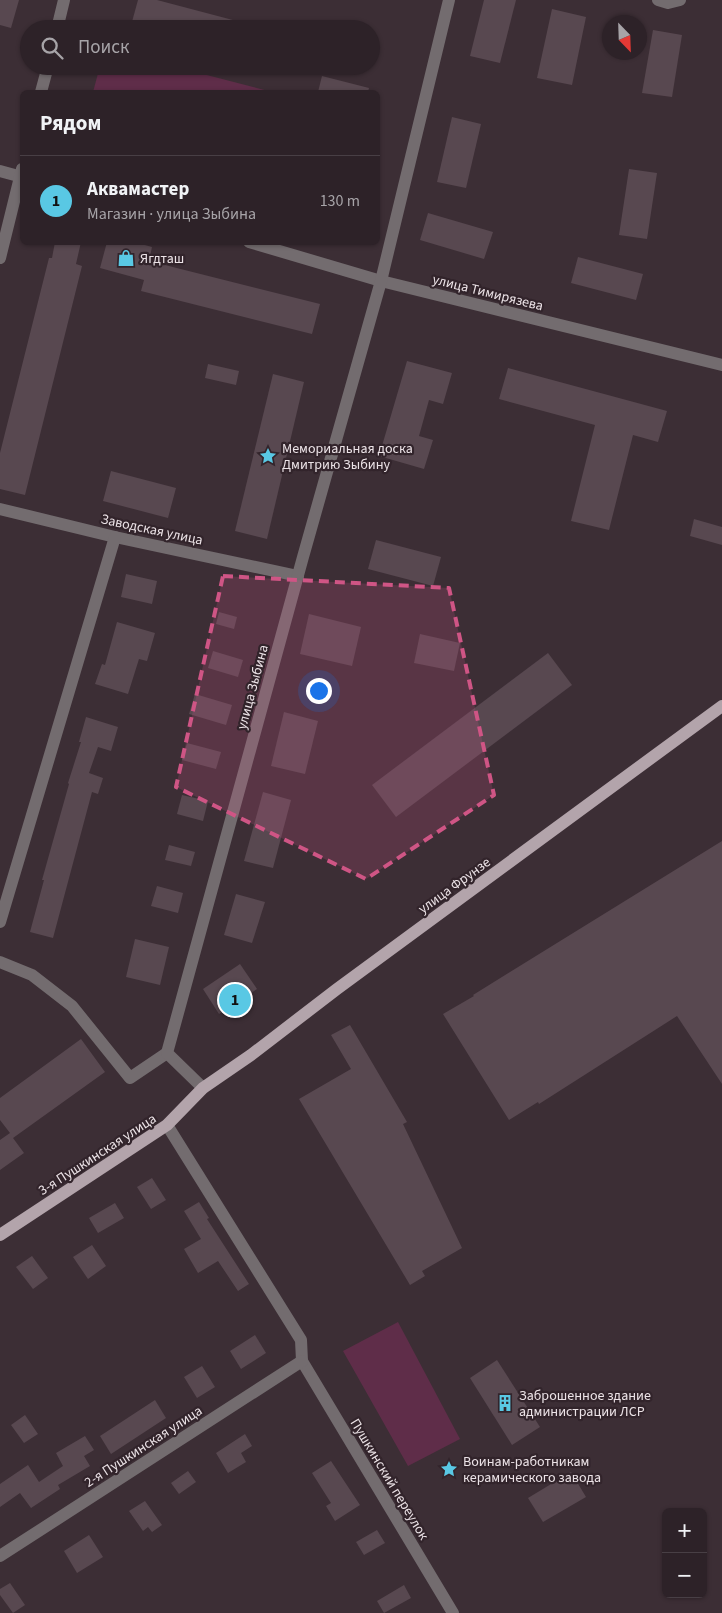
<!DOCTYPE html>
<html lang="ru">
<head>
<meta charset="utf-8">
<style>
  :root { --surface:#2d2228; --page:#392f34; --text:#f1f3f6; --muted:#a7a4a8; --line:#483f45; --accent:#59c8e4 }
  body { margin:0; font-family:"Source Sans 3",sans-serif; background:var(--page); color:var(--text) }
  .controls { position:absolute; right:15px; bottom:15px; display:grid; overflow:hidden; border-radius:8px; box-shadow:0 1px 4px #0004 }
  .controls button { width:45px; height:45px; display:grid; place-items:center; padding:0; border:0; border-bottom:1px solid var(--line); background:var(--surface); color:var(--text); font:25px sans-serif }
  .compass { position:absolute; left:602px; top:15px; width:45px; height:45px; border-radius:50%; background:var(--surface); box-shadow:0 1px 4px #0004; rotate:157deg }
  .you { position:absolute; left:318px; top:690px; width:18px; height:18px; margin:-12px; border:4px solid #fff; border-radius:50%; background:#1a73e8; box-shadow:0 0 0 8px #1a73e833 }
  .badge { display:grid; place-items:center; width:32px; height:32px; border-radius:50%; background:var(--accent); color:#111; font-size:16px; font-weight:700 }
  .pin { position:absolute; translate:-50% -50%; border:2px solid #fff; box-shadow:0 1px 5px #0006 }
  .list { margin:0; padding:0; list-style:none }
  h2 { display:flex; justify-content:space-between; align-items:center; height:65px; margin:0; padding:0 20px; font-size:21px }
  h2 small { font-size:16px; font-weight:400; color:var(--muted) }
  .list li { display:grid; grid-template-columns:32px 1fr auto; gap:15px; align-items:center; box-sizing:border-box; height:90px; padding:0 20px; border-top:1px solid var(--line) }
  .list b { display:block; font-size:19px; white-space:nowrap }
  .list p { margin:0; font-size:16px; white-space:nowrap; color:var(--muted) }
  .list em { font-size:16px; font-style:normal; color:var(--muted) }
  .icon { flex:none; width:28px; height:28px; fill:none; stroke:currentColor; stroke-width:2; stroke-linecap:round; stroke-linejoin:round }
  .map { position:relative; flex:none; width:722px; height:1613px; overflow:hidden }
  .search { position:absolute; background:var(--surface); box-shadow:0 1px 4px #0004; left:20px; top:20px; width:360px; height:55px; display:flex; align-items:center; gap:12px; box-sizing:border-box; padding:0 18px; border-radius:28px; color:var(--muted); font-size:19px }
  .panel { position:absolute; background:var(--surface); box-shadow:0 1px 4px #0004; left:20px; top:90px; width:360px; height:155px; border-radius:8px }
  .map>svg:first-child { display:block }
  .green { fill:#5f2d49 }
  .building { fill:#584850 }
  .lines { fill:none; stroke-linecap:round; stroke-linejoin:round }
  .minor { stroke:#736c6f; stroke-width:12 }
  .major { stroke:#b3a4ab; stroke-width:12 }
  .marked { fill:#cf5585; fill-opacity:0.2; stroke:#cf5585; stroke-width:4; stroke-dasharray:10 6; stroke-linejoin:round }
  .labels { text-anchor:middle; stroke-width:4.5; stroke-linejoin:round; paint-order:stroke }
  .poi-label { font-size:14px; fill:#ece3e7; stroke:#32242b; text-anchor:start }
  .street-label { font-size:14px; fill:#ece3e7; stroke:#32242b }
</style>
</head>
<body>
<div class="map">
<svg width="722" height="1613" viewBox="0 0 722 1613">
  <rect width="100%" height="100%" fill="#3c2e35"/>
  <!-- green -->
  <g class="green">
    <polygon points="100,66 172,66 272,92 93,92"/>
    <polygon points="398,1322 460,1439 408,1466 343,1351"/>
  </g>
  <!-- building -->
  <g class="building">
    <polygon points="0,0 19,0 11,28 0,25"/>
    <polygon points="138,0 157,0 248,24 248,29 130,29"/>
    <polygon points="484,0 516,0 500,63 470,56"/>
    <polygon points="552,9 586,17 572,85 537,78"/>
    <polygon points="653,30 682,35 672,97 642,93"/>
    <polygon points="322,76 369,88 368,92 318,92"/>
    <polygon points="452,117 481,124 466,188 437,182"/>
    <polygon points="629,169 657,173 647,239 619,235"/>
    <polygon points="428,213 493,232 484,259 420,240"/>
    <polygon points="55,242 81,242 76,264 82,266 25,495 0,489 0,453 49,258 52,258"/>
    <polygon points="107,242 134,242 152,247 149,261 320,304 312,334 141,291 144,280 100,268"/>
    <polygon points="578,257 643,274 636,300 571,283"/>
    <polygon points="407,361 452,373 443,404 429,400 419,436 433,440 424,469 379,456"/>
    <polygon points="208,364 239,371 236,385 205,378"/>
    <polygon points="508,368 667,411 658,442 633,435 609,530 571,521 595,425 499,399"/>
    <polygon points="273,374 304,382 267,539 235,531"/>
    <polygon points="111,471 176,488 168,518 103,501"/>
    <polygon points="694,519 722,527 722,545 690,536"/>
    <polygon points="376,540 441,557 433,586 368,569"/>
    <polygon points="126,574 157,581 152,604 121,597"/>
    <polygon points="219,612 237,617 234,629 216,624"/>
    <polygon points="309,614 361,627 352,666 300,654"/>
    <polygon points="117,622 155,633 147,661 139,659 128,694 95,684 102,664 105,665"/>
    <polygon points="420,634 460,643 454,671 414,663"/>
    <polygon points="213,651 243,660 238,677 208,668"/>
    <polygon points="548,653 572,685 396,817 372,785"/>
    <polygon points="195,694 232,705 226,725 189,714"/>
    <polygon points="284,712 318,721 305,774 271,766"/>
    <polygon points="86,717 118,727 111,751 98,747 89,773 103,778 98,794 92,792 53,938 30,932 44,880 42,880 69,784 68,783 81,742 79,742"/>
    <polygon points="187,743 221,752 216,769 182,760"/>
    <polygon points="263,792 291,800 273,868 244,861"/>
    <polygon points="182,795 208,801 203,821 177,814"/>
    <polygon points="722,841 722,1084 677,1016 539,1104 538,1102 509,1120 443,1014 474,996 473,995"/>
    <polygon points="169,845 195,852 191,866 165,860"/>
    <polygon points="157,886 183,893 178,913 151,906"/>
    <polygon points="236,894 265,902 252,943 224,935"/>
    <polygon points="135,939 169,947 160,985 126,977"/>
    <polygon points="240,964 257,989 219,1014 203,989"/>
    <polygon points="350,1025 407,1122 403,1124 462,1248 422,1271 425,1276 410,1285 299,1099 351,1069 331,1035"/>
    <polygon points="81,1039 105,1072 13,1138 24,1153 0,1170 0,1140 10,1133 0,1120 0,1098"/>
    <polygon points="152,1178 166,1200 151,1209 137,1187"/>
    <polygon points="199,1202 209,1218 207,1219 249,1284 238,1291 218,1261 198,1273 184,1249 201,1239 184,1211"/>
    <polygon points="115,1203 124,1218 98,1233 89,1218"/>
    <polygon points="92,1245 106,1266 88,1279 73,1257"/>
    <polygon points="32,1256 48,1278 33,1289 16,1267"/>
    <polygon points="255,1335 266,1353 241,1369 230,1351"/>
    <polygon points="497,1360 540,1427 512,1445 470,1378"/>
    <polygon points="202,1366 215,1387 197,1398 184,1377"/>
    <polygon points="155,1400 166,1418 111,1454 100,1436"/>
    <polygon points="25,1415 38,1434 24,1443 11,1425"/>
    <polygon points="245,1434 252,1446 241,1453 246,1462 228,1473 216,1453"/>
    <polygon points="85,1436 94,1450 84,1456 90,1466 58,1485 60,1489 31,1508 20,1493 0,1507 0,1484 28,1465 39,1482 63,1466 56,1453"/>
    <polygon points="331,1461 360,1505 335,1521 326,1506 331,1503 312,1473"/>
    <polygon points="188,1471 196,1482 179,1494 171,1483"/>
    <polygon points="571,1472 586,1497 543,1522 528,1498"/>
    <polygon points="145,1501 162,1525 152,1532 148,1527 143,1531 129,1511"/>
    <polygon points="377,1530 385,1543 364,1555 356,1542"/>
    <polygon points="89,1535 103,1557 77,1573 64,1551"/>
    <polygon points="10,1583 25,1605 13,1613 0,1595 0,1589"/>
    <polygon points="404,1585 411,1598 384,1613 377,1601"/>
  </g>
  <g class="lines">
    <!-- minor -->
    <g class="minor">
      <polyline points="658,0 668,3 680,0"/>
      <polyline points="57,29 64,0"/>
      <polyline points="41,92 48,66"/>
      <polyline points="0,171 22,177"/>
      <polyline points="249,242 381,281 722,365"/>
      <polyline points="0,258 22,169"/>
      <polyline points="0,509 115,537 298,576"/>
      <polyline points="0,922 115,537"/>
      <polyline points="0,962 32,975 72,1006 130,1078 167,1053"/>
      <polyline points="203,1088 167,1053 303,557 381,281 449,0"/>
      <polyline points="167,1125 301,1340 302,1361 453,1613"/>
      <polyline points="0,1556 302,1361"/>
    </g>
    <!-- major -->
    <polyline class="major" points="0,1235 167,1125 203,1088 251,1055 337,989 722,706"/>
  </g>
  <!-- marked area -->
  <path class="marked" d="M223,576L449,588L494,795L366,879L176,787Z"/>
  <!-- icons -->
  <defs>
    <g id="shop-bare" transform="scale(1.35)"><path d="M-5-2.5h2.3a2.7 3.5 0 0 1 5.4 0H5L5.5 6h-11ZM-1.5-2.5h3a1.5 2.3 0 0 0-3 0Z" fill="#59c8e4" stroke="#32242b" stroke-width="2.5" paint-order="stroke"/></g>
    <g id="sight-bare" transform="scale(1.35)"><path d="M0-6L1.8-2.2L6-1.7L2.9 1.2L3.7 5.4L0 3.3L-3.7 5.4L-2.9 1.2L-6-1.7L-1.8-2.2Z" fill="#59c8e4" stroke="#32242b" stroke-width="2.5" paint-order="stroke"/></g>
    <g id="building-bare" transform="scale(1.35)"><path d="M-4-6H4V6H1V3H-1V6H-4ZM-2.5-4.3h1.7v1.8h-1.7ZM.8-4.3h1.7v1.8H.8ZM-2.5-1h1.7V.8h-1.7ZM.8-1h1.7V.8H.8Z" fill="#59c8e4" stroke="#32242b" stroke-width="2.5" paint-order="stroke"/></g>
  </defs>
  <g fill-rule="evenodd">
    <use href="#shop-bare" x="126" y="258"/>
    <use href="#sight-bare" x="268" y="456"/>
    <use href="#building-bare" x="505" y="1403"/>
    <use href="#sight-bare" x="449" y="1469"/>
  </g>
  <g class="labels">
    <!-- poi labels -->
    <g class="poi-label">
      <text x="140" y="263">Ягдташ</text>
      <text x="282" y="453">Мемориальная доска<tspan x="282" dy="16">Дмитрию Зыбину</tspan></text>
      <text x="519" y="1400">Заброшенное здание<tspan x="519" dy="16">администрации ЛСР</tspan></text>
      <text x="463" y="1466">Воинам-работникам<tspan x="463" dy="16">керамического завода</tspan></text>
    </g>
    <!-- street labels -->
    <g class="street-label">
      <text transform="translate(488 292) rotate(14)" y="5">улица Тимирязева</text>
      <text transform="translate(152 529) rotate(12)" y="5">Заводская улица</text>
      <text transform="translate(252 687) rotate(-75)" y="5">улица Зыбина</text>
      <text transform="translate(454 885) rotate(-36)" y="5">улица Фрунзе</text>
      <text transform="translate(97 1154) rotate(-33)" y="5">3-я Пушкинская улица</text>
      <text transform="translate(143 1446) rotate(-33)" y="5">2-я Пушкинская улица</text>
      <text transform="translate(390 1479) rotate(59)" y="5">Пушкинский переулок</text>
    </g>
  </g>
</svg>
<div class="controls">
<button>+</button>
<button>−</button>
</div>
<svg class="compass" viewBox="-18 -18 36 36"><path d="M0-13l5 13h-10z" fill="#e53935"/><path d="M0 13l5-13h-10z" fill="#a7a4a8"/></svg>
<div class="you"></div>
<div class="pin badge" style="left:235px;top:1000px">1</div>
<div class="search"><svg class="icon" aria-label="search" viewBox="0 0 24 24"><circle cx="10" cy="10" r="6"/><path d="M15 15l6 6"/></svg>Поиск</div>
<section class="panel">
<h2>Рядом<small></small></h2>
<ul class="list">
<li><span class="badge">1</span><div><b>Аквамастер</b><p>Магазин · улица Зыбина</p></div><em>130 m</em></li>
</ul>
</section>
</div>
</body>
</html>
